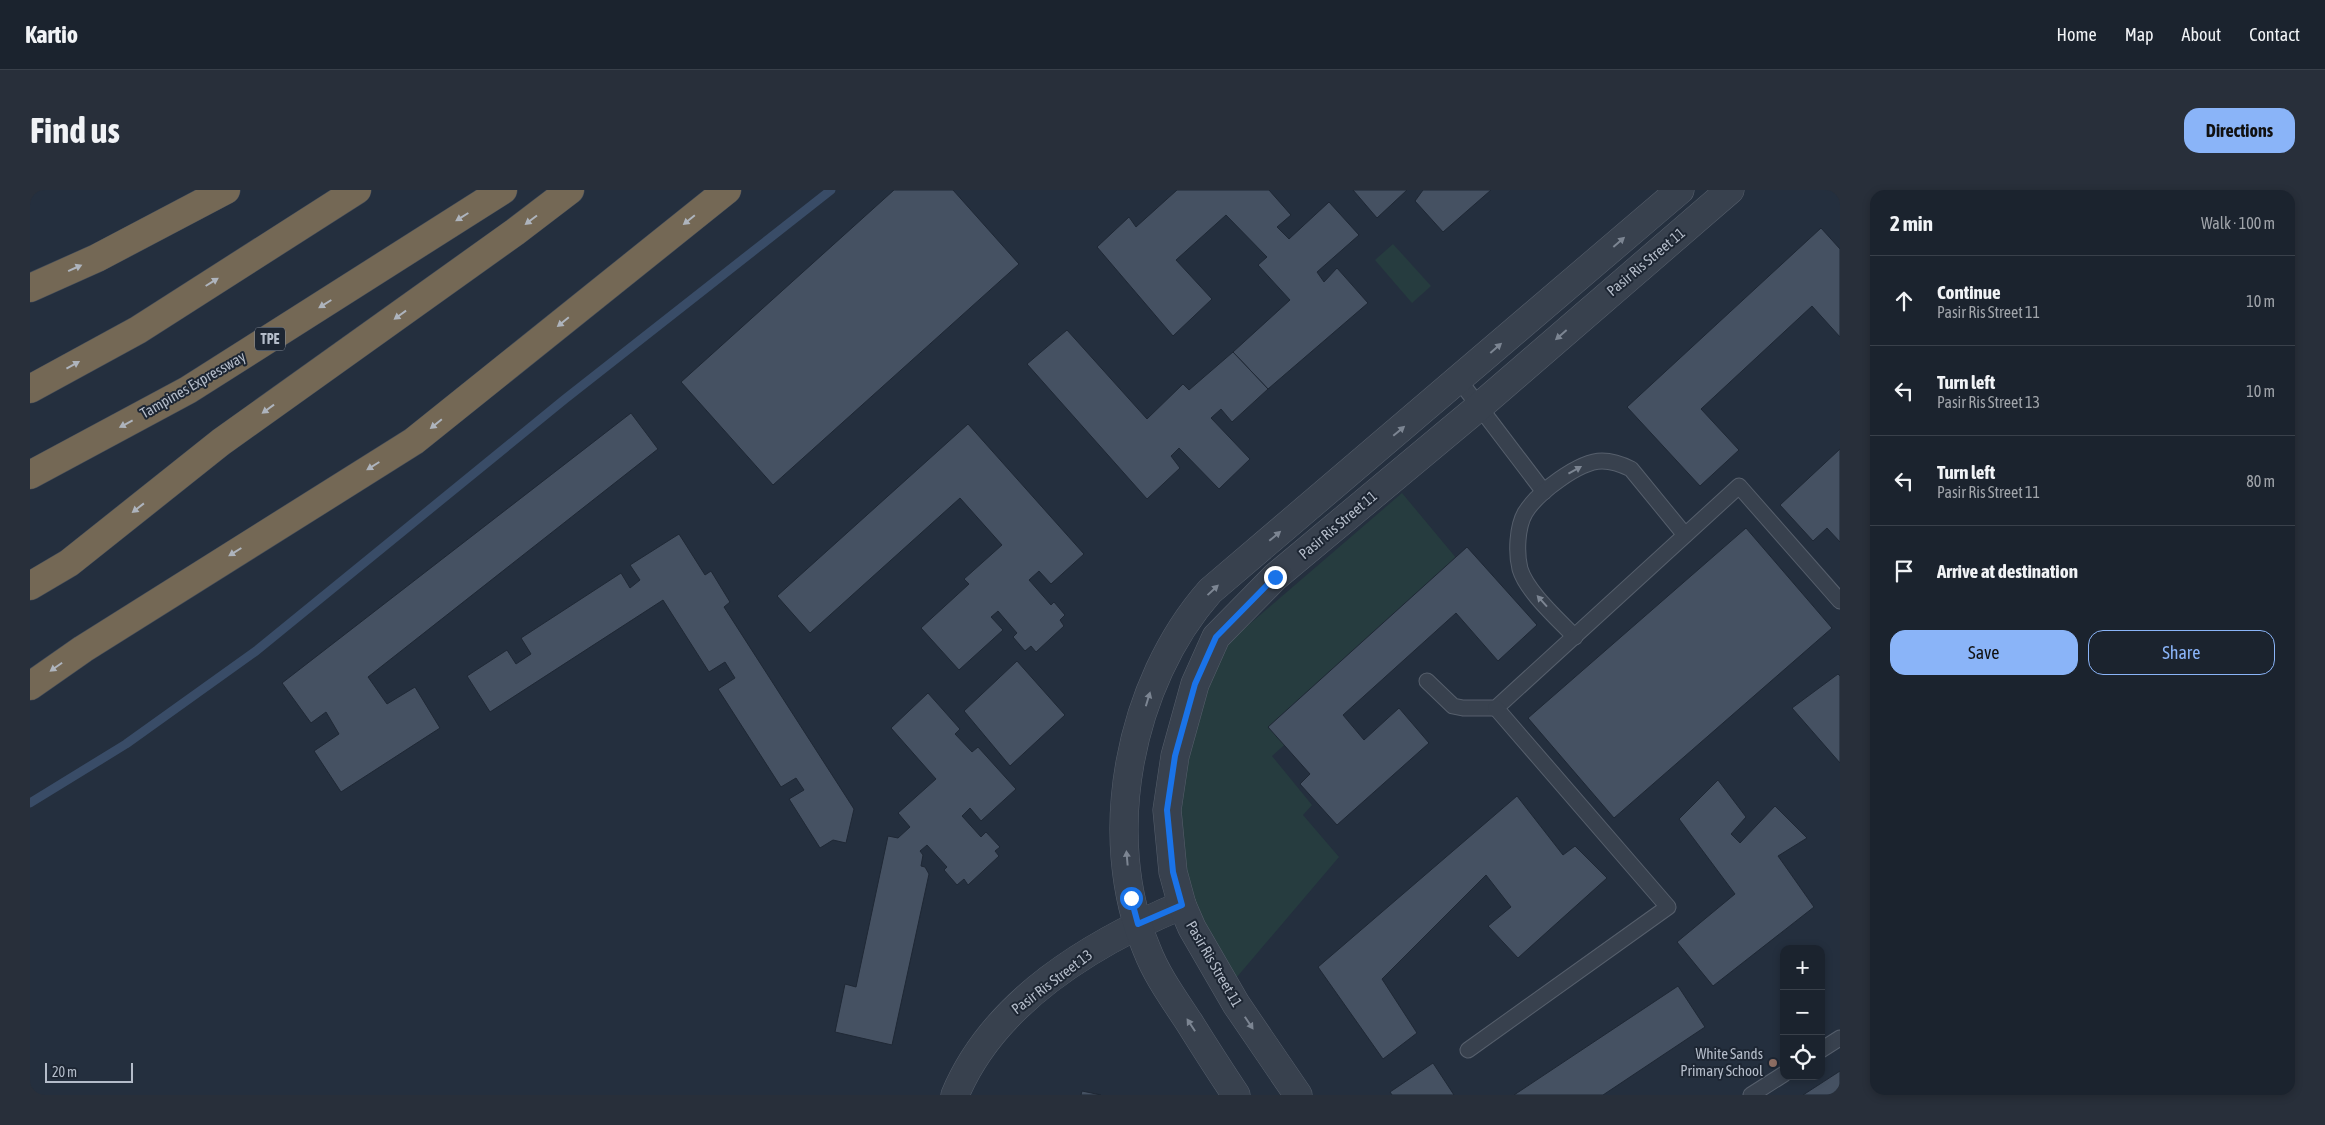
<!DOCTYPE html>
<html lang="en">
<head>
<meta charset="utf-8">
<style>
  :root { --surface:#1b232e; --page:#282f3a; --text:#f1f3f6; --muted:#a0a4aa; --line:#39404a; --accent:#8ab4f8 }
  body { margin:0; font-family:"Asap Condensed",sans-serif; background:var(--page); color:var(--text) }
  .controls { position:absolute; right:15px; bottom:15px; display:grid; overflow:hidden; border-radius:10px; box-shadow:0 2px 8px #0003 }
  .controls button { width:45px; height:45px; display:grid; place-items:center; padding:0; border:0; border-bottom:1px solid var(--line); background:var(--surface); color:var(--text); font:25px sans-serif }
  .scale { position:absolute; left:15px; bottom:12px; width:88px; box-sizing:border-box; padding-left:5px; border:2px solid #b4bcc9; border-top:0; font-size:14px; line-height:18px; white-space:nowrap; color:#b4bcc9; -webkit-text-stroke:4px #1d2633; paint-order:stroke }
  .stop { position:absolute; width:15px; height:15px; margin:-11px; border:4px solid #1a73e8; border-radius:50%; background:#fff }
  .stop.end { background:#1a73e8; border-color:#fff; box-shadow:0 1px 5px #0008 }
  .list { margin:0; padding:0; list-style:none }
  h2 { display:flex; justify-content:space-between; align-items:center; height:65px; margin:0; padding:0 20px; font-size:21px }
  h2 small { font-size:16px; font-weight:400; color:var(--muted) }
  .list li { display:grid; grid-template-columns:32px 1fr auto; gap:15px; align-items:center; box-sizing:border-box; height:90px; padding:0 20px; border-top:1px solid var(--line) }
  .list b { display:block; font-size:19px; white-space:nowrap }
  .list p { margin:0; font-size:16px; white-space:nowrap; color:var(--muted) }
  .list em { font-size:16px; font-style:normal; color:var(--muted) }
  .actions { display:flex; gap:10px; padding:15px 20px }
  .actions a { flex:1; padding:11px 0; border:1px solid var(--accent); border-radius:15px; text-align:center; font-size:18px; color:var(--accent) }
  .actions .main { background:var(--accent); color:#111 }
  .icon { flex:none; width:28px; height:28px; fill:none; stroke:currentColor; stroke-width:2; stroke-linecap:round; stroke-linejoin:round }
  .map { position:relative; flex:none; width:1810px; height:905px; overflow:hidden; border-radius:15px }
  header { display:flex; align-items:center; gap:30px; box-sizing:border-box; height:70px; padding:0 25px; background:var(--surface); border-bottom:1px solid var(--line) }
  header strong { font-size:24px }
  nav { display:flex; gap:28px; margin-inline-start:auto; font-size:18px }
  .intro { display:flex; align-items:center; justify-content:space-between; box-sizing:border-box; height:120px; padding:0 30px }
  h1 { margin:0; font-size:35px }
  .button { padding:12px 22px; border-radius:15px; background:var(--accent); color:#111; font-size:18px; font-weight:700 }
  main { display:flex; gap:30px; padding:0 30px }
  aside { flex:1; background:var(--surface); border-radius:15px; box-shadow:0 2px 8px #0003 }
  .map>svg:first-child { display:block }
  .green { fill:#263c3f }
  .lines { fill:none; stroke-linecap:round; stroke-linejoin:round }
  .stream { stroke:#394c67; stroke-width:9 }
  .building { fill:#455162; stroke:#1f2835 }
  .service-casing { stroke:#565f6c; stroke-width:17 }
  .minor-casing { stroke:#565f6c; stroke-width:29 }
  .tertiary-casing { stroke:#565f6c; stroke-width:29 }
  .motorway-casing { stroke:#434c59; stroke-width:29 }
  .service { stroke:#38414e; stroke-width:15 }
  .minor { stroke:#38414e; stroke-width:28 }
  .tertiary { stroke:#38414e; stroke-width:28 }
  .motorway { stroke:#746855; stroke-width:28 }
  .oneway { fill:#aeb4bd }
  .oneway2 { fill:#7c8592 }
  .route { stroke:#1a73e8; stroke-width:6 }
  .education-dot { fill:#8d6e63; stroke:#1d2633; stroke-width:2 }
  .labels { text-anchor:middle; stroke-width:4; stroke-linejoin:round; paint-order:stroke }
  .shield { fill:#1d2633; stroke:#878f9c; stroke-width:1 }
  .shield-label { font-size:14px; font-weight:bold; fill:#b4bcc9 }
  .street-label { font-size:15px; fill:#b4bcc9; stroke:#1d2633 }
  .poi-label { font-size:15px; fill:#b4bcc9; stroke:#1d2633; text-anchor:end }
</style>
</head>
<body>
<header>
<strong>Kartio</strong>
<nav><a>Home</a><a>Map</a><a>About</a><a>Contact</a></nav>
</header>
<div class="intro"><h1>Find us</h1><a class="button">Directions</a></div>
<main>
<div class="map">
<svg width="1810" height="905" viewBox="0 0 1810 905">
  <rect width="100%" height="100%" fill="#242f3e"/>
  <!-- green -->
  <g class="green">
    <polygon points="1363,54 1401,96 1382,113 1345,70"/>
    <polygon points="1372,303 1442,387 1242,566 1282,615 1273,625 1309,667 1201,794 1152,713 1148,566 1187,462"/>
  </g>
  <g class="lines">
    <!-- stream -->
    <polyline class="stream" points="0,613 96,554 226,461 535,209 801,0"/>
  </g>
  <!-- building -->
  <g class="building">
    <polygon points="864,0 923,0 989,74 743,295 651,192"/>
    <polygon points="1147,0 1239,0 1261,25 1247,37 1259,49 1299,12 1329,45 1287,82 1294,92 1307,78 1338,113 1238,199 1203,162 1260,110 1228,75 1237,67 1196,25 1146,70 1182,109 1143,146 1067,57 1099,27 1106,37"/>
    <polygon points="1323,0 1377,0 1347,28"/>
    <polygon points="1393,0 1461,0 1413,42 1385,11"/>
    <polygon points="1791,38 1810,59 1810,147 1782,116 1671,219 1709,260 1670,296 1597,217"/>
    <polygon points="1037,140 1117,229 1153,194 1159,200 1203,162 1238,199 1202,232 1191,219 1181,228 1220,269 1189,299 1149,258 1141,266 1150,278 1117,309 997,174"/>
    <polygon points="601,223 628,259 338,487 357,514 385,497 410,538 311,602 284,561 309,544 296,522 281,533 252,493"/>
    <polygon points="938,234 1054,364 1021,394 1009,381 999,390 1021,415 1024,412 1035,425 1030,430 1034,436 1006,462 1001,456 995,461 983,447 987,443 968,421 961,427 973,440 929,480 891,438 939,394 934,389 972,355 930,308 780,443 747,406"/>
    <polygon points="1810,259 1810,352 1797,338 1783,351 1750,315"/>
    <polygon points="1716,338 1802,438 1584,628 1498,528"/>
    <polygon points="649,344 675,385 681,381 700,412 694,417 824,619 816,653 803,650 790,658 759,609 774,600 766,588 751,597 688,499 705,488 695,472 679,482 633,410 460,522 437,486 477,460 486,474 501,464 491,448 591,383 600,398 610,390 600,375"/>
    <polygon points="1437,357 1507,435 1468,471 1426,423 1313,525 1334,550 1369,518 1399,553 1307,635 1270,594 1280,584 1238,537"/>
    <polygon points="987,471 1035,525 980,576 934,521"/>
    <polygon points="1808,484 1810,486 1810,573 1762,518"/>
    <polygon points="898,503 930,539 925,544 942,562 948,557 986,599 951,631 940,618 932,626 951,647 956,642 970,657 965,661 969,666 938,695 934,689 927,695 914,680 917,677 897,655 890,661 893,665 891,676 895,677 899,684 862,855 805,842 815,794 826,797 858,646 868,648 880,637 868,623 906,589 861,538"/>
    <polygon points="1688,590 1716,627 1701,644 1710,653 1745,616 1777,648 1748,666 1784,717 1683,796 1647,752 1705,704 1649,629"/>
    <polygon points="1487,606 1533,665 1545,656 1577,688 1488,768 1458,736 1481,717 1456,685 1352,789 1387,843 1353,869 1288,777"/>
    <polygon points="1648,796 1675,837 1573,905 1484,905"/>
    <polygon points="1403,873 1424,905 1362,905 1360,902"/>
    <polygon points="1810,881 1810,905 1773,905"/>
    <polygon points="1052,901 1071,905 1051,905"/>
  </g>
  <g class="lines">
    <!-- service casing -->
    <g class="service-casing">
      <g id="service">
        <polyline points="1429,190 1514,302"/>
        <path d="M1545,447C1528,429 1497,402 1490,379C1486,363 1487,337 1495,323C1507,303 1549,271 1572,271C1582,271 1593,275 1601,279L1655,345"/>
        <polyline points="1397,491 1423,516 1433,518 1466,518 1709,296 1810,411"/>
        <polyline points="1438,860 1638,717 1466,518"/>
        <polyline points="1791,860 1810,848"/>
        <polyline points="1721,905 1754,884"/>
      </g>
    </g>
    <!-- minor casing -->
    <g class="minor-casing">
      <path id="minor" d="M925,905C964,811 1062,753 1152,715"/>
    </g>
    <!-- tertiary casing -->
    <g class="tertiary-casing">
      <g id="tertiary">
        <path d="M1206,905C1190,881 1174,856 1159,832C1144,809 1127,786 1117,760C1069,646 1099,493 1180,401L1650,0"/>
        <polyline points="1268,905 1206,814 1162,738 1152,715 1143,682 1137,620 1145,566 1165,494 1186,447 1245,387 1450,216 1700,0"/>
      </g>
    </g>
    <!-- motorway casing -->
    <g class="motorway-casing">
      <g id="motorway">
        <polyline points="0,98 67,68 196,0"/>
        <polyline points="0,199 108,140 327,0"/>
        <polyline points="0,285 158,200 473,0"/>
        <polyline points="0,396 39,373 191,252 485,42 540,0"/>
        <polyline points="0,496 53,459 384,251 697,0"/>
      </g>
    </g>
    <!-- service -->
    <use href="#service" class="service"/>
    <!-- minor -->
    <use href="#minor" class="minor"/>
    <!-- tertiary -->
    <use href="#tertiary" class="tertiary"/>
    <!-- motorway -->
    <use href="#motorway" class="motorway"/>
  </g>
  <!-- one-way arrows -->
  <defs><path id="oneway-solid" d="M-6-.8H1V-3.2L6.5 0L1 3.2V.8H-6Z" transform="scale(1.25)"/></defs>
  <g class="oneway">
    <use href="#oneway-solid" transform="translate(432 27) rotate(148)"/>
    <use href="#oneway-solid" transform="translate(501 30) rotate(143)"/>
    <use href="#oneway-solid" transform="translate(659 30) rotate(141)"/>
    <use href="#oneway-solid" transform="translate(45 78) rotate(-24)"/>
    <use href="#oneway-solid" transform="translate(182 92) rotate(-32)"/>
    <use href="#oneway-solid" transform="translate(295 114) rotate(148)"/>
    <use href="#oneway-solid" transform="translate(370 125) rotate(144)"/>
    <use href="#oneway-solid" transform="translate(533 132) rotate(141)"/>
    <use href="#oneway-solid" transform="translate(43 175) rotate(-29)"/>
    <use href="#oneway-solid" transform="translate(238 219) rotate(144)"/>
    <use href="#oneway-solid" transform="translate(96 234) rotate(152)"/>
    <use href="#oneway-solid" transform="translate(406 234) rotate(141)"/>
    <use href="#oneway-solid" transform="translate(343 276) rotate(148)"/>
    <use href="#oneway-solid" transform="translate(108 318) rotate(142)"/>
    <use href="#oneway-solid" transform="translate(205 362) rotate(148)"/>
    <use href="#oneway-solid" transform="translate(26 477) rotate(145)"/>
  </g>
  <g class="oneway2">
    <use href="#oneway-solid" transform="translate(1589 52) rotate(-41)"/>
    <use href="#oneway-solid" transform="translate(1531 145) rotate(139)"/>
    <use href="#oneway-solid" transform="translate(1466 158) rotate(-41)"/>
    <use href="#oneway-solid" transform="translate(1369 241) rotate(-40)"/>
    <use href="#oneway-solid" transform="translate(1545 280) rotate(-29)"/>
    <use href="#oneway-solid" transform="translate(1245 346) rotate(-40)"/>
    <use href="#oneway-solid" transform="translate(1183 400) rotate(-43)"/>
    <use href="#oneway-solid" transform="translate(1512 411) rotate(-132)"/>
    <use href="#oneway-solid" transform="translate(1118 509) rotate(-73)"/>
    <use href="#oneway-solid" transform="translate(1097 668) rotate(-95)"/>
    <use href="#oneway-solid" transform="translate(1219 833) rotate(56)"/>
    <use href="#oneway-solid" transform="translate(1161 835) rotate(-123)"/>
  </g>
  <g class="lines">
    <!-- route -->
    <polyline class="route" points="1101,708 1108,734 1152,715 1143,682 1137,620 1145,566 1165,494 1186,447 1245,387"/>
  </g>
  <!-- markers -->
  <circle class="education-dot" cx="1743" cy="873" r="5"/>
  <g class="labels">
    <!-- shield labels -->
    <rect class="shield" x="225" y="137.5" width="30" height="23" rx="4"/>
    <g class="shield-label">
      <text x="240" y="154">TPE</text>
    </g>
    <!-- street labels -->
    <g class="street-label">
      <text transform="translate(1616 72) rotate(-40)" y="5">Pasir Ris Street 11</text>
      <text transform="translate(163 195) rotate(-30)" y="5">Tampines Expressway</text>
      <text transform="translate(1308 335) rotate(-40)" y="5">Pasir Ris Street 11</text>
      <text transform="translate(1184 774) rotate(60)" y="5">Pasir Ris Street 11</text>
      <text transform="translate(1022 792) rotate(-37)" y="5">Pasir Ris Street 13</text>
    </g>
    <!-- poi labels -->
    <g class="poi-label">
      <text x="1733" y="869">White Sands<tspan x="1733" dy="17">Primary School</tspan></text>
    </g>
  </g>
</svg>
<div class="controls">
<button>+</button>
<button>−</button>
<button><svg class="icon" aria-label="locate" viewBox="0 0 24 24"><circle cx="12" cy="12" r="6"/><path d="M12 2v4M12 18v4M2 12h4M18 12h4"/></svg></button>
</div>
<div class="scale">20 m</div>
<div class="stop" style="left:1101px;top:708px"></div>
<div class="stop end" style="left:1245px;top:387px"></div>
</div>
<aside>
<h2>2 min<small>Walk · 100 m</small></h2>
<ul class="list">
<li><svg class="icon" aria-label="ahead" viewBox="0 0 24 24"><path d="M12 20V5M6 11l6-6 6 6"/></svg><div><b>Continue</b><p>Pasir Ris Street 11</p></div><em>10 m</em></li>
<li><svg class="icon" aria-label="left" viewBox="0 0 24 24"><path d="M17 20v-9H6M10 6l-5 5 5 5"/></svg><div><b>Turn left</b><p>Pasir Ris Street 13</p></div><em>10 m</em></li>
<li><svg class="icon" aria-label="left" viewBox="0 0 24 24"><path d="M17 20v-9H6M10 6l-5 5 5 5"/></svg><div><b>Turn left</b><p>Pasir Ris Street 11</p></div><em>80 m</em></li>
<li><svg class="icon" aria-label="arrive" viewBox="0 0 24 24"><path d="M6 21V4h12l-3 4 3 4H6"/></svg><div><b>Arrive at destination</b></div></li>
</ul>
<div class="actions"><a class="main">Save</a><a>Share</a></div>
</aside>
</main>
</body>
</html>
